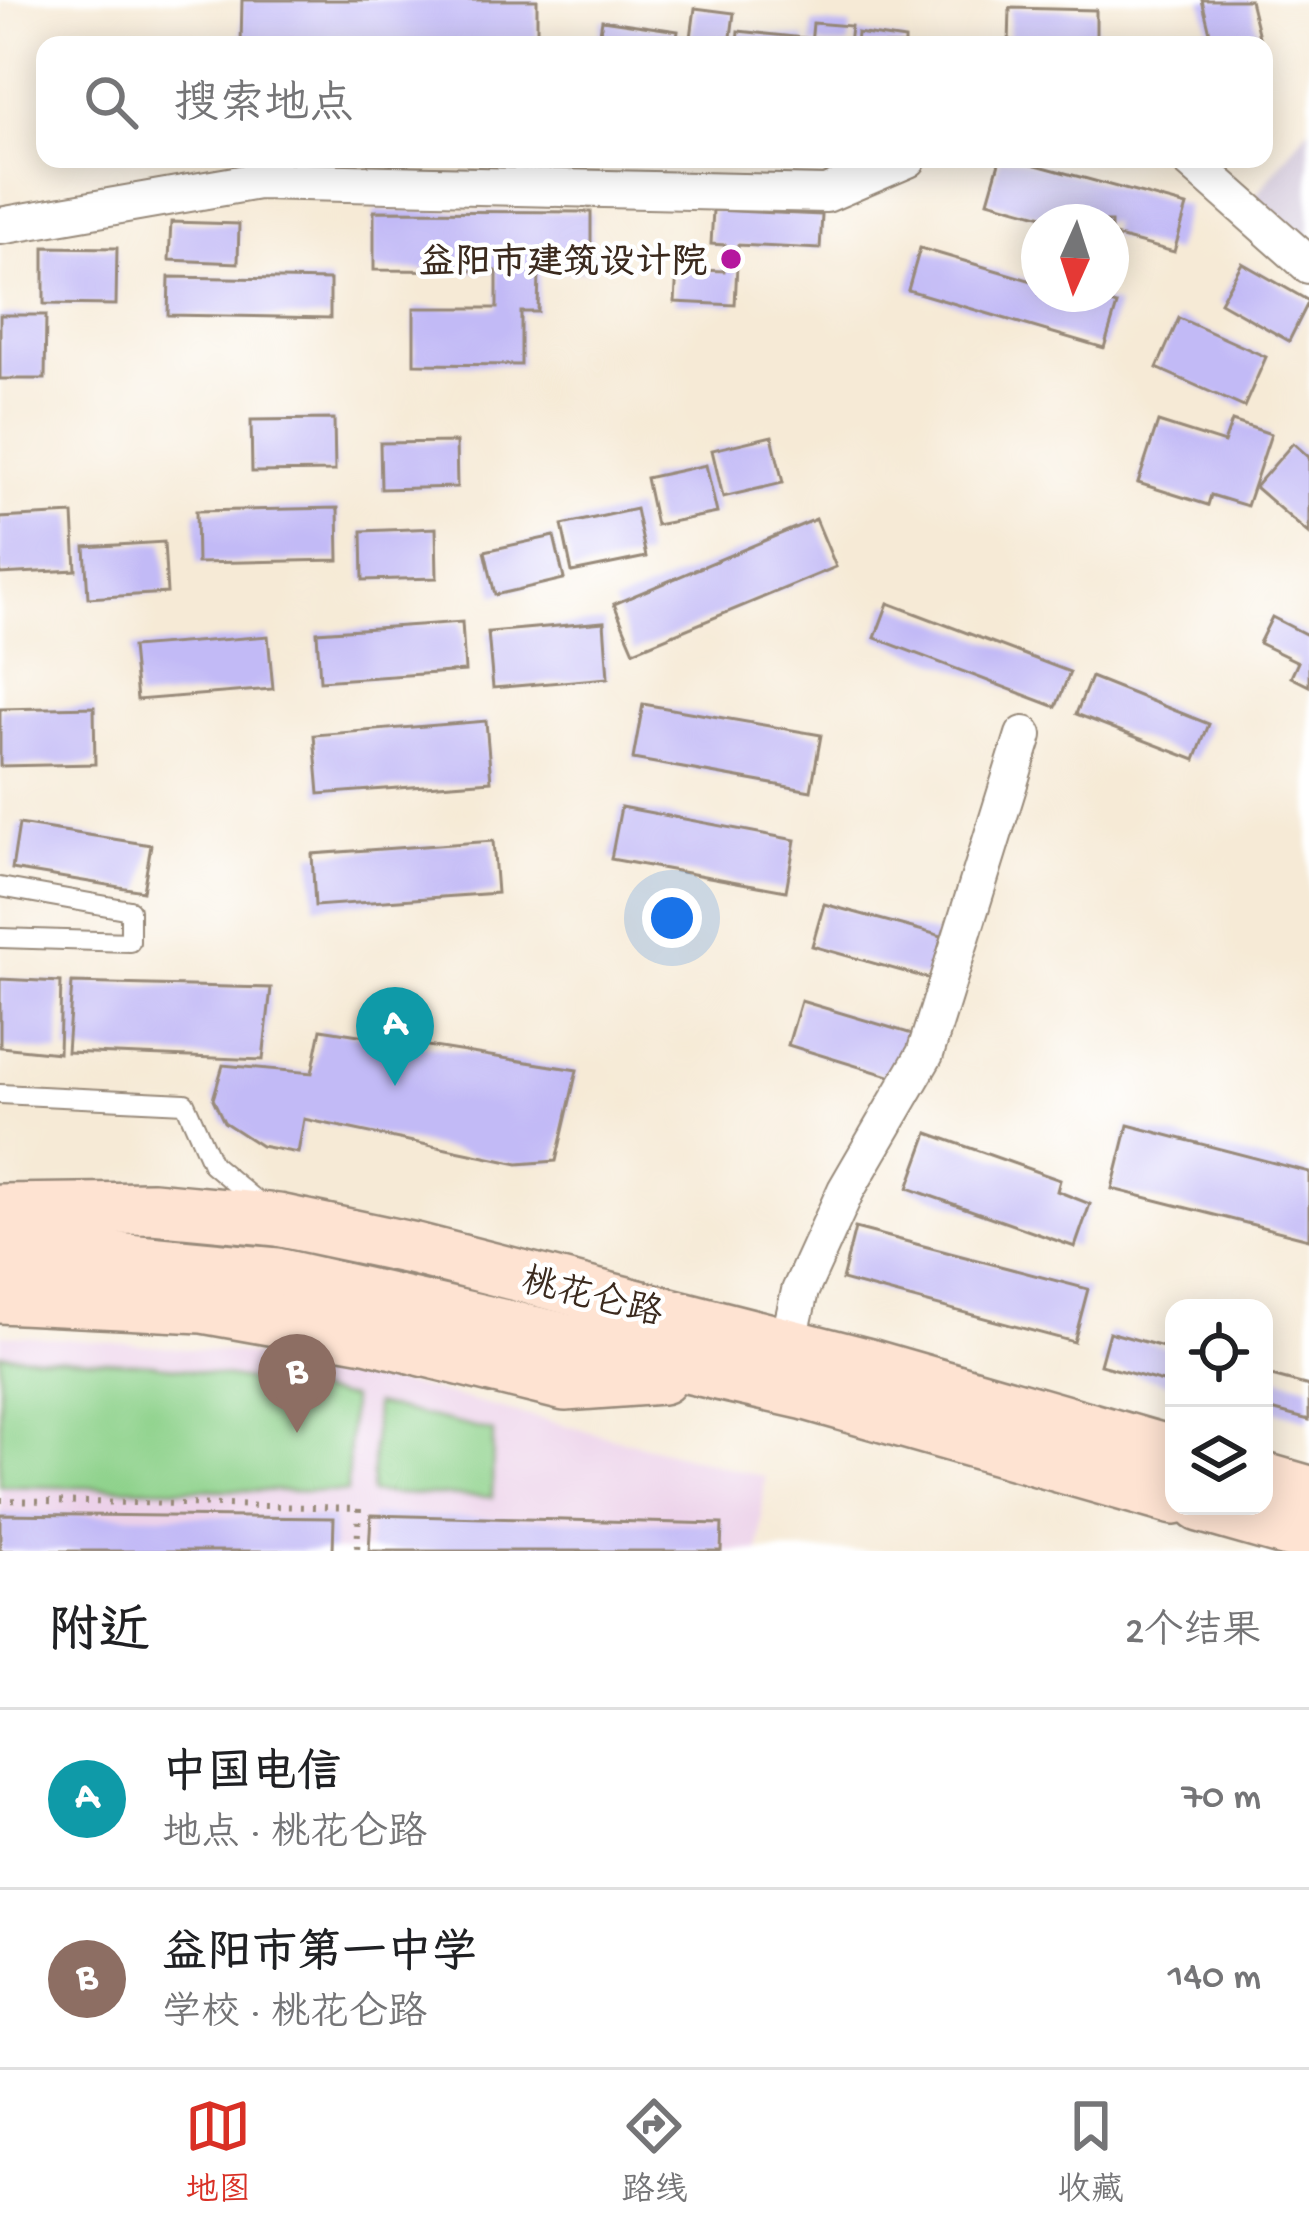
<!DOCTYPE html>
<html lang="zh">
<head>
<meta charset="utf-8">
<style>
  :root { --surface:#fff; --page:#f2f2f2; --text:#202124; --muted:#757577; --line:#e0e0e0; --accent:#d93025 }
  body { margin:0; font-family:"Gochi Hand","LXGW WenKai TC",sans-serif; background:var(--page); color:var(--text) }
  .controls { position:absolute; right:36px; bottom:36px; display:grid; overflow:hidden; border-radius:24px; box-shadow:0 6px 30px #0003 }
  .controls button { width:108px; height:108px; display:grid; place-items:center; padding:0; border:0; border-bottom:3px solid var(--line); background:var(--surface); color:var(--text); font:60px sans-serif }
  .compass { position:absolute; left:1021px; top:204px; width:108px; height:108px; border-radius:50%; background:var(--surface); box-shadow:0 6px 30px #0003; rotate:183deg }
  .you { position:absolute; left:672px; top:918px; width:42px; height:42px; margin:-30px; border:9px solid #fff; border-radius:50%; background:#1a73e8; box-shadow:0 0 0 18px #1a73e833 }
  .badge { display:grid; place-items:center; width:78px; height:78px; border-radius:50%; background:var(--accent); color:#fff; font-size:39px; font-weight:700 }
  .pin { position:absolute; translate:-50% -99px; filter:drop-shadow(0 3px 6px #0008) }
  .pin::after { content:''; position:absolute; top:63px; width:42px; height:36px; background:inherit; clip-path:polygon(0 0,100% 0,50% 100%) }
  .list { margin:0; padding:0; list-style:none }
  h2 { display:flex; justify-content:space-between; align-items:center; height:156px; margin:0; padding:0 48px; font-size:51px }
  h2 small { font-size:39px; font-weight:400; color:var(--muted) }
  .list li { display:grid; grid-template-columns:78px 1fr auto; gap:36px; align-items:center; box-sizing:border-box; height:180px; padding:0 48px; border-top:3px solid var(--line) }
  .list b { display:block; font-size:45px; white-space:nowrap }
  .list p { margin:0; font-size:39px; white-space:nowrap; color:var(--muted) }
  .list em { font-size:39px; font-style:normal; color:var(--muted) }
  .icon { flex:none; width:66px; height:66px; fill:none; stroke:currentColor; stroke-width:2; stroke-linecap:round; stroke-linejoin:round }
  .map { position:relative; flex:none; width:1309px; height:1551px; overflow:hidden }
  .search { position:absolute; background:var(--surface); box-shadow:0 6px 30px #0003; left:36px; right:36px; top:36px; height:132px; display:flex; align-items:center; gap:30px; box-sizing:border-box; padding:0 42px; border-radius:24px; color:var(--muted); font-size:45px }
  .sheet { height:516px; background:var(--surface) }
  nav { display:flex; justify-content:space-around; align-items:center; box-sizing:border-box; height:168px; border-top:3px solid var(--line); background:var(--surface); font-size:33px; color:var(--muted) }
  nav a { display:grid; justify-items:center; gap:6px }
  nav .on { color:var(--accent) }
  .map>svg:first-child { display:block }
  .built { fill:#ecd1e9 }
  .industrial { fill:#cbbfd4 }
  .green { fill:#8ed28b; stroke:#647e54; stroke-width:3 }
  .building { fill:#c2baf6 }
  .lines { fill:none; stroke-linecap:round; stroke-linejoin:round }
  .service-casing { stroke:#988a7a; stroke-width:22 }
  .minor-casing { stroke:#988a7a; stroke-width:40 }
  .secondary-casing { stroke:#988a7a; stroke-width:56 }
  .path { stroke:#988a7a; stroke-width:6; stroke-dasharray:3 9; stroke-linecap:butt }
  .service { stroke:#fff; stroke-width:18 }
  .minor { stroke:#fff; stroke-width:36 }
  .secondary { stroke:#fee3d2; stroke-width:51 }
  .poi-dot { fill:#b5179e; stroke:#fff; stroke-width:4.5 }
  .labels { text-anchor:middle; stroke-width:9; stroke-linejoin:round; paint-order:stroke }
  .poi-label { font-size:36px; font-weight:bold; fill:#3b2a1e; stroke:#fff; text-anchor:end }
  .street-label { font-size:36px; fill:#3b2a1e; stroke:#fff }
</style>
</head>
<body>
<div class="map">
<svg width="1309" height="1551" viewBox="0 0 1309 1551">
  <rect width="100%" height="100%" fill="#fff"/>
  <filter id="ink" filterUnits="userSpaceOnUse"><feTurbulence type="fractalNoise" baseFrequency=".00833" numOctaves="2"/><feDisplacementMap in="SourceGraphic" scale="24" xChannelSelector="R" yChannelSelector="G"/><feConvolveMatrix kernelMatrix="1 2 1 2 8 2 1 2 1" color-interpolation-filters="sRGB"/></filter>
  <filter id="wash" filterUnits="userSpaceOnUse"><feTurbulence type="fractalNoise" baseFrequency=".004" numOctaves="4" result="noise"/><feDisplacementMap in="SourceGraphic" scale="48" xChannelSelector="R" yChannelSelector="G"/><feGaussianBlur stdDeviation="2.7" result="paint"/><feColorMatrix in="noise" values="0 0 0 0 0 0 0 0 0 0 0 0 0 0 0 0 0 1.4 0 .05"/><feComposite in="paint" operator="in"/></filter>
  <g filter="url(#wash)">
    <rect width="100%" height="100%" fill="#f6ead6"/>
    <!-- built -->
    <polygon class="built" points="0,1334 241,1353 425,1389 765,1477 759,1551 0,1551"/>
    <!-- industrial -->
    <polygon class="industrial" points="1309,127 1309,243 1254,198"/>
    <!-- green -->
    <g class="green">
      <polygon points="0,1354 153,1364 351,1398 347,1492 0,1486"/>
      <polygon points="375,1404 493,1432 492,1497 371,1493"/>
    </g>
    <g id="blocks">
      <!-- building -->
      <g class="building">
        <polygon points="242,0 537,0 537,45 241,45"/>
        <polygon points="1202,0 1250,0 1261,45 1213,45"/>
        <polygon points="695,8 734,13 730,45 690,45"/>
        <polygon points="1010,8 1096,10 1096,45 1009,45"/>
        <polygon points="602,20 678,31 676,45 598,45"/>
        <polygon points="813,23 851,26 849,45 811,45"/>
        <polygon points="738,31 805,38 805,45 737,45"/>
        <polygon points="857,33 905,40 905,45 856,45"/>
        <polygon points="1000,159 1014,159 1187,206 1174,252 1111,235 1111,222 1064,222 988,201"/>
        <polygon points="713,210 822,215 820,249 738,245 735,305 675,302 677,269 724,271 725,245 711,244"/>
        <polygon points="374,211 591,212 591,271 539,271 538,312 521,312 521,365 414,364 414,308 497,308 497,271 374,270"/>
        <polygon points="171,222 239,224 238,263 169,260"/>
        <polygon points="44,247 117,248 116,305 44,304"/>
        <polygon points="920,248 1039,283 1039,294 1078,294 1117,305 1104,348 908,290"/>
        <polygon points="1242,263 1309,301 1289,341 1220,302"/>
        <polygon points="169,277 330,280 330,318 168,315"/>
        <polygon points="0,315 46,315 45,379 0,379"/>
        <polygon points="1179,318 1266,357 1244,407 1157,368"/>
        <polygon points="334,419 335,471 252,472 251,420"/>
        <polygon points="1232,421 1271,434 1247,506 1211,495 1208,505 1138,483 1158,422 1224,443"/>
        <polygon points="772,436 783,483 723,497 712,450"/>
        <polygon points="456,442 457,487 381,489 380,443"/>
        <polygon points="1293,443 1309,457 1309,534 1255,487"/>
        <polygon points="706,465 717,513 656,525 646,478"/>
        <polygon points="338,508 339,560 197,563 196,511"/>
        <polygon points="636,509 646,557 572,572 562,525"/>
        <polygon points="73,514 76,570 0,574 0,518"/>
        <polygon points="816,519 836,567 634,651 614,604"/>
        <polygon points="436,528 437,578 363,580 362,531"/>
        <polygon points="554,536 564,579 495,595 485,551"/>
        <polygon points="164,542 167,593 88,598 85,547"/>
        <polygon points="888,603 1070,672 1056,707 875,638"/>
        <polygon points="1272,617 1309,636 1309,686 1291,677 1298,662 1259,643"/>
        <polygon points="462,622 465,671 320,681 317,632"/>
        <polygon points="604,622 608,678 493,688 488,632"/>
        <polygon points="268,636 273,689 137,700 132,647"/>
        <polygon points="1091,677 1209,724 1195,760 1076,714"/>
        <polygon points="643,704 821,735 811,791 633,759"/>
        <polygon points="94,707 95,764 0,766 0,709"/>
        <polygon points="486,721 491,781 319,794 314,735"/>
        <polygon points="621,807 795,840 786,891 611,859"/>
        <polygon points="19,824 151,845 143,891 12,869"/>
        <polygon points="493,841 497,893 315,906 312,854"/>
        <polygon points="824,904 942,936 930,979 812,946"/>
        <polygon points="0,979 61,982 59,1053 0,1047"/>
        <polygon points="72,983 271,988 263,1060 67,1052"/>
        <polygon points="801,1001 919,1036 905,1081 788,1045"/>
        <polygon points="321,1029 577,1070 556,1161 518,1164 304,1119 298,1153 261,1146 224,1122 213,1099 223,1065 312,1073"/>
        <polygon points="1128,1125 1309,1172 1309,1239 1112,1189"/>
        <polygon points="928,1133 1060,1180 1057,1191 1090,1204 1075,1247 908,1188"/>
        <polygon points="855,1228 1088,1289 1074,1342 842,1280"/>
        <polygon points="1109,1332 1174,1350 1174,1385 1100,1365"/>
        <polygon points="1264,1374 1309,1386 1309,1420 1264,1408"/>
        <polygon points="0,1514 334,1518 333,1551 0,1551"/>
        <polygon points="371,1515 722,1524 721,1551 369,1551"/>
      </g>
    </g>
  </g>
  <g filter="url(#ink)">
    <use href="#blocks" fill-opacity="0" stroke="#988a7a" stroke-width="3"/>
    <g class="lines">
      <!-- service casing -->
      <g class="service-casing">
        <g id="service">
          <polyline points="0,887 130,910 130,942 0,938"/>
          <polyline points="0,1094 185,1103 212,1164 261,1205"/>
        </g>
      </g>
      <!-- minor casing -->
      <g class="minor-casing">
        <g id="minor">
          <polyline points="1189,159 1309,265"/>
          <polyline points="0,226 258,181 826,194 908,159"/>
          <polyline points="788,1344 800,1291 846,1190 925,1054 1024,735"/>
        </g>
      </g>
      <!-- secondary casing -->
      <g class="secondary-casing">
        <g id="secondary">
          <polyline points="0,1210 153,1208 278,1220 415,1249 869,1365 1174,1453"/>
          <polyline points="0,1256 74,1255 277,1274 806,1394 1174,1499"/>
          <polyline points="0,1297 202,1307 370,1337 565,1385 662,1378"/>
          <polyline points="1264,1479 1309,1492"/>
          <polyline points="1200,1506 1309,1537"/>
        </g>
      </g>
      <!-- path -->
      <polyline class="path" points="0,1500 359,1508 357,1551"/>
      <!-- service -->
      <use href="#service" class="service"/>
      <!-- minor -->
      <use href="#minor" class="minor"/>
      <!-- secondary -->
      <use href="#secondary" class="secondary"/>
    </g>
  </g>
  <!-- markers -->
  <circle class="poi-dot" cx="731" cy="259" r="12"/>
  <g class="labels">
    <!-- poi labels -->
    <g class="poi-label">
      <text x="707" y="272">益阳市建筑设计院</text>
    </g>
    <!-- street labels -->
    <g class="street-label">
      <text transform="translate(593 1294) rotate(14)" y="13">桃花仑路</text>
    </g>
  </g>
</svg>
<div class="controls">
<button><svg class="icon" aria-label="locate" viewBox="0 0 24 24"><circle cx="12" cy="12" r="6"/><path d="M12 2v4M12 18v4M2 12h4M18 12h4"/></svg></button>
<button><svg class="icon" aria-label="layers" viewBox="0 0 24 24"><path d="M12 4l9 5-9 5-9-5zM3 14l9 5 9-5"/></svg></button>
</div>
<svg class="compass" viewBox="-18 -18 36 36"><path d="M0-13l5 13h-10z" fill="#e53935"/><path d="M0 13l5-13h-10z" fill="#757577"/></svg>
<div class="you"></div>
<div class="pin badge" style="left:395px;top:1086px;background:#0f9aa8">A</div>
<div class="pin badge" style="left:297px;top:1433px;background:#8d6e63">B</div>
<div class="search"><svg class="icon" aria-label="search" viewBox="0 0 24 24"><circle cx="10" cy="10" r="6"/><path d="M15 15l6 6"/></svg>搜索地点</div>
</div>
<section class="sheet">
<h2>附近<small>2个结果</small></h2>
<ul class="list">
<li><span class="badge" style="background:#0f9aa8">A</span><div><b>中国电信</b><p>地点 · 桃花仑路</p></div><em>70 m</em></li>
<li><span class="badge" style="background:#8d6e63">B</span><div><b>益阳市第一中学</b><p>学校 · 桃花仑路</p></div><em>140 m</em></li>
</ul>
</section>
<nav>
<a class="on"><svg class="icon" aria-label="map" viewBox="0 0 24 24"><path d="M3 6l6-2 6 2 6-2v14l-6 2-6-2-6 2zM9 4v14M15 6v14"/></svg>地图</a>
<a><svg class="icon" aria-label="directions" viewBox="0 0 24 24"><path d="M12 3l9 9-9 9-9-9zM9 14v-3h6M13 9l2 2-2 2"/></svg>路线</a>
<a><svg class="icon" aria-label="saved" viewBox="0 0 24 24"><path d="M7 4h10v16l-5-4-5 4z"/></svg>收藏</a>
</nav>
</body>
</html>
